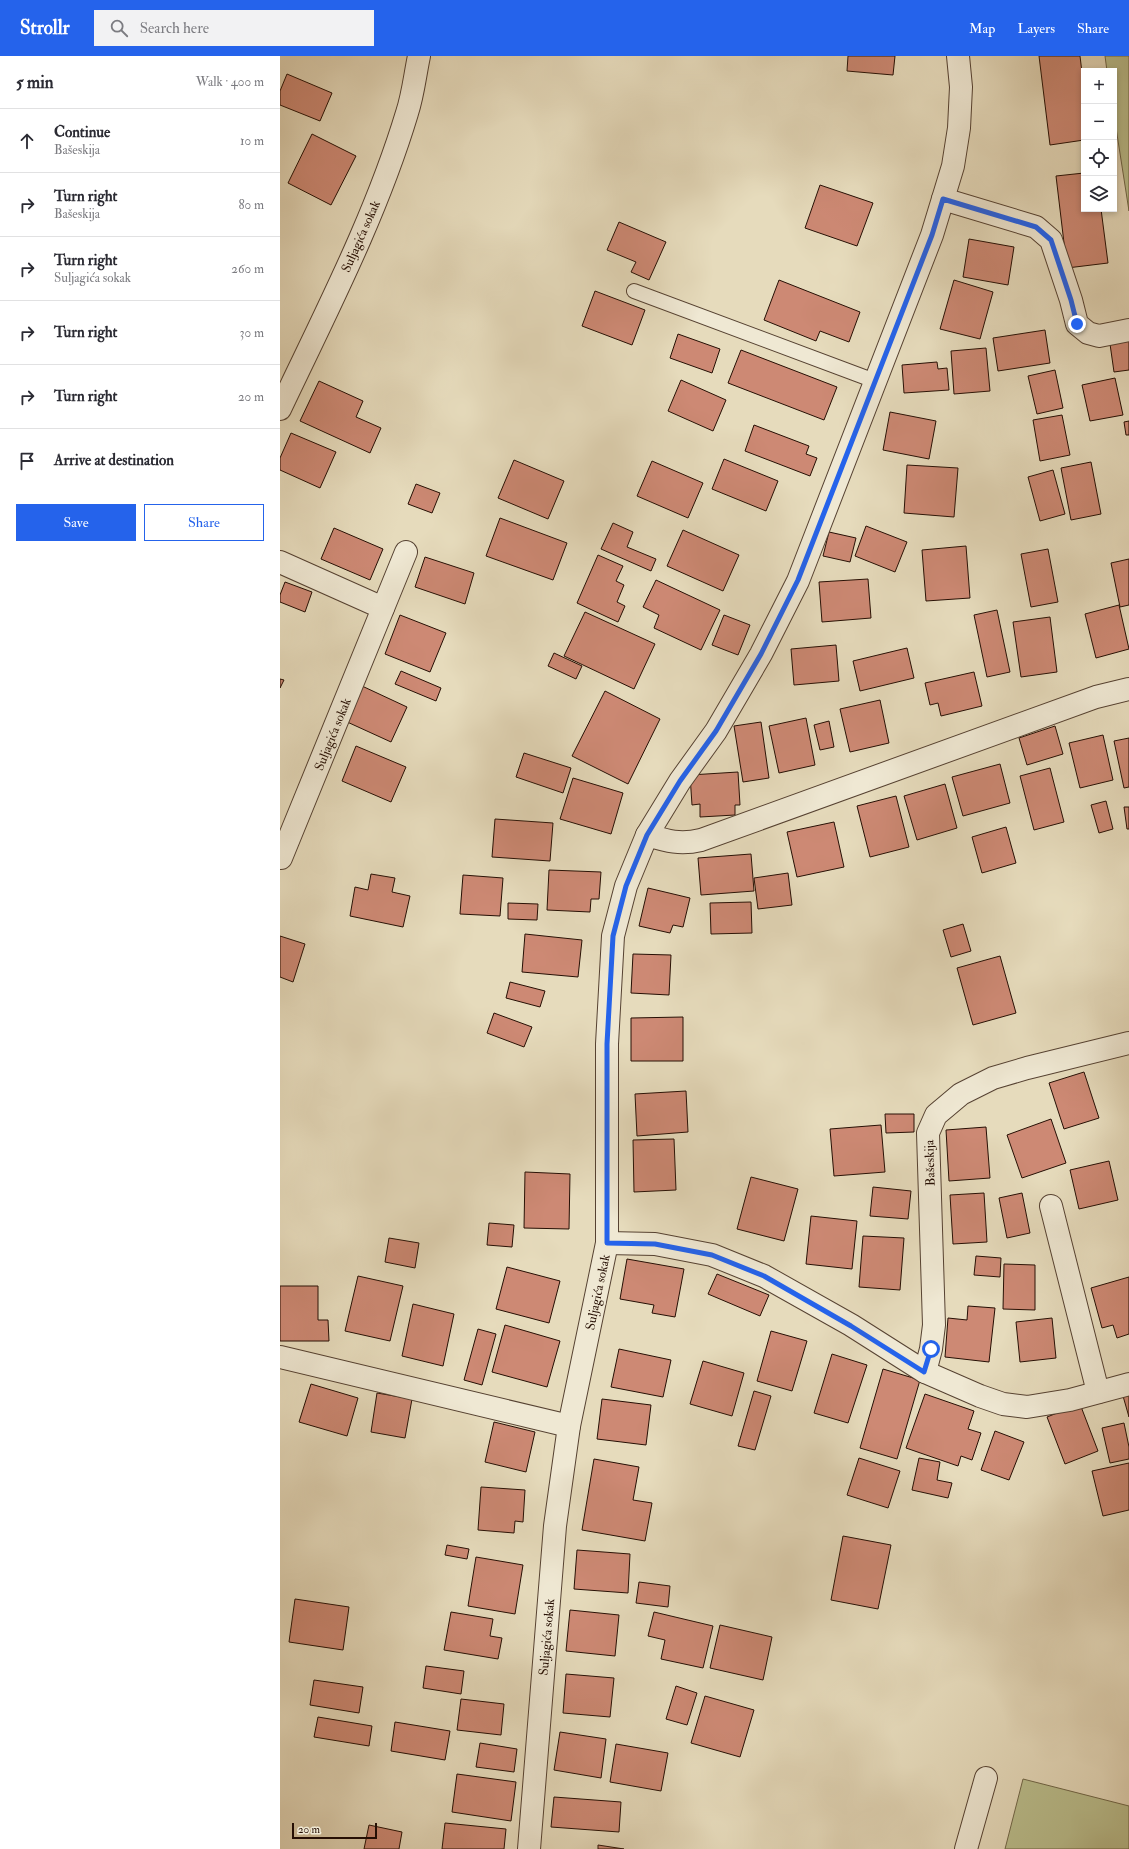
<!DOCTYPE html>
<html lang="en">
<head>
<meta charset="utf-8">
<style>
  :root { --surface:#fff; --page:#f2f2f3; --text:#2b2b33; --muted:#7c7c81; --line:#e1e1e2; --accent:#2563eb }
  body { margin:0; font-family:"IM FELL Double Pica",serif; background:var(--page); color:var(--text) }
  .controls { position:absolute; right:12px; top:12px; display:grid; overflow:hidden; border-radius:0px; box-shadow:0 2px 6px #0003 }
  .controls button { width:36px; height:36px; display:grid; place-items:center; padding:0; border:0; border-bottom:1px solid var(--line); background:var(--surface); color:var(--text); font:20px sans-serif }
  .scale { position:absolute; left:12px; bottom:10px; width:85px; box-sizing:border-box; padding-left:4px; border:2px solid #260f04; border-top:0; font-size:11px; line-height:14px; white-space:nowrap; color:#260f04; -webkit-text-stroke:3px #efe8d3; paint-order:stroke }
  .stop { position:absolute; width:12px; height:12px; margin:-9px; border:3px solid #2563eb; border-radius:50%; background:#fff }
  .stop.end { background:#2563eb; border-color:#fff; box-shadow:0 1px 4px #0008 }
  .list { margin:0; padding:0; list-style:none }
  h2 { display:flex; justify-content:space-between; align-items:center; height:52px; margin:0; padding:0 16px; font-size:17px }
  h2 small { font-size:13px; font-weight:400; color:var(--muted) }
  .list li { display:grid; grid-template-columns:26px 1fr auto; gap:12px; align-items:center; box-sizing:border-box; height:64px; padding:0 16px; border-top:1px solid var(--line) }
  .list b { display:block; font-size:15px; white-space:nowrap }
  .list p { margin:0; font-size:13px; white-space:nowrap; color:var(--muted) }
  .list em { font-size:13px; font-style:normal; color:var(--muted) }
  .actions { display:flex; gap:8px; padding:12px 16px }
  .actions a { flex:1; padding:9px 0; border:1px solid var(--accent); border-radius:0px; text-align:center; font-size:14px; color:var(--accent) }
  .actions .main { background:var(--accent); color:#fff }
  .icon { flex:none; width:22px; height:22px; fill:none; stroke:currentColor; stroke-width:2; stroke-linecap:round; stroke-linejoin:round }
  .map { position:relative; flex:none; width:849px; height:1793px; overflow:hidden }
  header { display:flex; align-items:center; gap:24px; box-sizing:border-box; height:56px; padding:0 20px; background:var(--accent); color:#fff }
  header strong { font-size:19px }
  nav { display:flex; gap:22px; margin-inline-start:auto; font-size:14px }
  .search { width:280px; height:36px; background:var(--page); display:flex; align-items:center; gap:10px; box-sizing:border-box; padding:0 14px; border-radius:0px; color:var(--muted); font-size:15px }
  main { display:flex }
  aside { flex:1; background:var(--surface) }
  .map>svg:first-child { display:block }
  .green { fill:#babe8d; stroke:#706648 }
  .building { fill:#cd8974; stroke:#260f04 }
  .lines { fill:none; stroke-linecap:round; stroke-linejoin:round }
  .lane-casing { stroke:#564232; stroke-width:16 }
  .street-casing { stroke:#564232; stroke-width:24 }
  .lane { stroke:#efe8d3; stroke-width:14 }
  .street { stroke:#efe8d3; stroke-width:22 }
  .route { stroke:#2563eb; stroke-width:5 }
  .labels { text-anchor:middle; stroke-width:3.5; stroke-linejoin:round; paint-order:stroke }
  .street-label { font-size:13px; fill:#260f04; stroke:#efe8d3 }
</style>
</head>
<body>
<header>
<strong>Strollr</strong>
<div class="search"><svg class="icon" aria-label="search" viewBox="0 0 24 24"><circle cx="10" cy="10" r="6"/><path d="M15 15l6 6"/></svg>Search here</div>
<nav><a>Map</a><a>Layers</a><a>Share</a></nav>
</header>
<main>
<aside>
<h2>5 min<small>Walk · 400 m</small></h2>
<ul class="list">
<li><svg class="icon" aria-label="ahead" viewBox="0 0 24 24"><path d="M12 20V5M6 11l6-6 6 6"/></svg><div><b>Continue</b><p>Bašeskija</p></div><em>10 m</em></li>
<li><svg class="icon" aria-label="right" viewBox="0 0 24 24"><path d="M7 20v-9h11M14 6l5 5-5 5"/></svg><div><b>Turn right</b><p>Bašeskija</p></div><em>80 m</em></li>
<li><svg class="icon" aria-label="right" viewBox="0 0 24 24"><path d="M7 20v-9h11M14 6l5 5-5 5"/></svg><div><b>Turn right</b><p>Suljagića sokak</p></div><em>260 m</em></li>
<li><svg class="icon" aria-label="right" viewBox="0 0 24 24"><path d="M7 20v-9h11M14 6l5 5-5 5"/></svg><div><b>Turn right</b></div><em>30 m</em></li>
<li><svg class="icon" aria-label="right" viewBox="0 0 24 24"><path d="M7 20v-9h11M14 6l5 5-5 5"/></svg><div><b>Turn right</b></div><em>20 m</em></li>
<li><svg class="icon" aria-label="arrive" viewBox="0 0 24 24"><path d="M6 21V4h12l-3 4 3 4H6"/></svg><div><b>Arrive at destination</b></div></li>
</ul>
<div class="actions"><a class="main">Save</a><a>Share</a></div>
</aside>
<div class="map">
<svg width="849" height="1793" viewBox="0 0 849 1793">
  <rect width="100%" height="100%" fill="#e6dbbc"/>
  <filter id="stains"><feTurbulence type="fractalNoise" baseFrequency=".005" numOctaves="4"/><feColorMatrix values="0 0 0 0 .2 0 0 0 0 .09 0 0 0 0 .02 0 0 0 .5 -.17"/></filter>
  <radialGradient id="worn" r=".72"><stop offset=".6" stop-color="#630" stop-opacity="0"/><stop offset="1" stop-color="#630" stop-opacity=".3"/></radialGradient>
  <!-- green -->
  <g class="green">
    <polygon points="825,0 849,0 849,155 834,59 834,15 827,15"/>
    <polygon points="743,1723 849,1750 849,1793 725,1793"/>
  </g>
  <!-- building -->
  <g class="building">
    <polygon points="568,0 615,0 613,19 567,15"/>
    <polygon points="759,0 800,0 804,33 804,84 770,89"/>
    <polygon points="7,18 52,37 40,65 0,49 0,35"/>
    <polygon points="32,78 76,100 51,149 8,127"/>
    <polygon points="804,117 804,153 821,153 828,207 787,212 776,120"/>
    <polygon points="540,129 593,147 577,190 525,172"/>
    <polygon points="339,166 386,186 369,224 351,216 356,206 327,194"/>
    <polygon points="689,183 734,191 728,229 683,221"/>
    <polygon points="499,224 580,256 569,286 540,275 536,285 484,264"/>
    <polygon points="674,224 713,236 700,283 660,273"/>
    <polygon points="315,235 365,254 352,289 302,270"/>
    <polygon points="765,274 770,307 718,315 713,282"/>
    <polygon points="398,278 440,293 432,317 390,302"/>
    <polygon points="849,285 849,314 834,316 830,288"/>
    <polygon points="706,292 710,335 674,338 671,295"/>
    <polygon points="461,294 557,331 544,364 448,327"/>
    <polygon points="657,306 658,313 667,312 669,334 624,337 622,309"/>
    <polygon points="775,314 783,352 757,358 748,320"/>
    <polygon points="835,322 843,359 810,365 802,329"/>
    <polygon points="401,324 446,344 433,375 388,355"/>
    <polygon points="39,325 83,345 76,361 101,372 90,397 20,365"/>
    <polygon points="610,356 656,365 649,403 603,394"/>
    <polygon points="782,359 790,399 760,405 753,364"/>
    <polygon points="849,365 849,379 846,379 844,366"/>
    <polygon points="474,369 529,390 526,398 537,402 530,420 465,395"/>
    <polygon points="11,377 56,396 40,432 0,414 0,402"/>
    <polygon points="444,403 498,425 486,455 432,433"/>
    <polygon points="234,404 284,425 268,463 218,442"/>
    <polygon points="372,405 423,427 408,462 357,440"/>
    <polygon points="811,406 821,458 791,464 781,412"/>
    <polygon points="627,409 678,412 674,461 624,457"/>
    <polygon points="773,414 785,458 760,465 748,421"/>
    <polygon points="136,428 160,437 152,457 128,448"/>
    <polygon points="220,462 287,487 273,524 206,500"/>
    <polygon points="333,467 353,476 347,491 376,503 371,515 321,493"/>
    <polygon points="586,470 627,486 615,516 575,500"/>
    <polygon points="54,472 103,493 90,524 41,503"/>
    <polygon points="403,474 459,499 443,535 387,510"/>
    <polygon points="549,476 576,482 570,506 543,500"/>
    <polygon points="686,490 690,542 646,545 642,494"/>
    <polygon points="768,493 778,546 751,551 741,498"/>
    <polygon points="318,499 343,510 336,525 344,529 337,546 345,550 338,566 297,547"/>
    <polygon points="145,501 194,517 185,548 135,531"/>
    <polygon points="849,503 849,549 840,551 831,507"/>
    <polygon points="588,523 591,562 542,566 539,526"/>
    <polygon points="376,524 440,554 421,594 374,572 379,559 363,551"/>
    <polygon points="5,526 32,536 25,556 0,546 0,539"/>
    <polygon points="839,549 849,593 816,602 805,558"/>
    <polygon points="717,554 730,616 707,621 694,559"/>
    <polygon points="305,556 375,588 354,633 284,600"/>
    <polygon points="120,559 166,577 150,616 105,598"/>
    <polygon points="444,559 470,569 458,599 432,589"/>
    <polygon points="770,561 777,616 741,621 733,566"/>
    <polygon points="556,589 559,625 514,629 511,593"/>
    <polygon points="627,592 634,622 580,635 573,605"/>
    <polygon points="274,597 302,610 296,623 268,610"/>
    <polygon points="121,615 161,632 156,645 115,628"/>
    <polygon points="694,616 702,650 661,660 658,647 650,649 645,627"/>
    <polygon points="0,623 4,624 0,632"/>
    <polygon points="82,630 127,651 111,686 65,665"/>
    <polygon points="325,635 380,663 348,728 292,700"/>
    <polygon points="600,644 609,687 570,696 560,653"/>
    <polygon points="526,662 535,709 499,717 489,670"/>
    <polygon points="549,665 554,691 540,694 534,669"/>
    <polygon points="481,666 489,722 463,726 454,670"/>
    <polygon points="775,670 783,698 747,709 739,682"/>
    <polygon points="823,679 833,724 800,732 789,687"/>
    <polygon points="849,682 849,731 844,732 834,685"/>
    <polygon points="76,690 126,711 111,746 62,725"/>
    <polygon points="244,697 291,712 283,737 236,721"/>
    <polygon points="720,708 730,747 683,760 672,721"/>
    <polygon points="770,712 784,766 754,774 740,720"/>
    <polygon points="458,716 460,749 455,749 455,759 420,761 420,748 412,749 410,719"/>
    <polygon points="293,722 343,737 331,778 280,763"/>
    <polygon points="665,728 677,772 637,784 624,740"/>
    <polygon points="616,740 629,791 590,801 577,750"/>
    <polygon points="826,745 833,773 819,777 811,749"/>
    <polygon points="844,751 849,751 849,773 847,773"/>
    <polygon points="215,763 273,767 270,805 212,801"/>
    <polygon points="554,766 564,811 517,821 507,776"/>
    <polygon points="726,771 736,807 702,817 692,781"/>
    <polygon points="471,798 474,835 421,839 418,802"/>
    <polygon points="269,814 321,816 319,843 311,843 310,856 267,854"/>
    <polygon points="508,817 512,849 478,853 474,822"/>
    <polygon points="91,818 115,822 112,836 130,840 123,871 70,860 75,831 88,834"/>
    <polygon points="183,819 223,822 220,860 180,858"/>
    <polygon points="368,832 410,842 403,871 393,869 390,877 359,870"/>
    <polygon points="471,846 472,877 431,878 430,847"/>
    <polygon points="228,847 258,848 257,864 228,863"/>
    <polygon points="683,868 691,895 671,901 663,874"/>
    <polygon points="245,878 302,884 298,921 242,916"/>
    <polygon points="0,880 25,888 13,926 0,921"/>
    <polygon points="353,898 391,899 389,939 351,937"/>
    <polygon points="720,900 736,957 693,969 677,912"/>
    <polygon points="230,926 265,935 260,951 226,942"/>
    <polygon points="214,957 252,971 244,991 207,977"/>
    <polygon points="403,961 403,1005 351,1005 351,962"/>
    <polygon points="804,1016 819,1062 784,1073 769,1027"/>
    <polygon points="406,1035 408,1076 357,1080 355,1038"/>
    <polygon points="605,1058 634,1058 634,1076 606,1077"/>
    <polygon points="771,1063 786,1107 742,1122 727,1079"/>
    <polygon points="601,1069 605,1116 554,1120 550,1073"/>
    <polygon points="706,1071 710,1122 669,1125 666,1074"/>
    <polygon points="394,1083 396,1134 354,1136 353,1084"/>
    <polygon points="829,1105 838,1144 799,1153 790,1114"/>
    <polygon points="245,1116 290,1118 289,1173 244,1172"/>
    <polygon points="471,1121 518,1133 504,1185 457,1173"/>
    <polygon points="593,1131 631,1135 628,1163 590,1160"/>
    <polygon points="704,1137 707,1186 673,1188 670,1139"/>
    <polygon points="742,1137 750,1177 727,1182 719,1142"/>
    <polygon points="531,1160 577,1165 572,1213 526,1208"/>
    <polygon points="209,1167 234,1169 232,1191 207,1189"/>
    <polygon points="583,1180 624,1182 620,1234 579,1231"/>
    <polygon points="109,1182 139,1187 135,1212 105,1206"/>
    <polygon points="696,1200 721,1202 720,1221 694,1219"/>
    <polygon points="347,1203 404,1213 395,1261 372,1257 374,1249 340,1243"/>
    <polygon points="724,1208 755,1209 755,1254 723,1253"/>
    <polygon points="227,1211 280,1225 269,1267 216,1253"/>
    <polygon points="437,1218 489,1239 480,1260 428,1238"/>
    <polygon points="78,1220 123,1230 110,1285 65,1275"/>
    <polygon points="849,1221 849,1278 837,1282 833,1269 822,1272 811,1232"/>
    <polygon points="0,1230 38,1230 38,1264 48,1264 49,1285 0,1285"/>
    <polygon points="133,1248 174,1258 163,1310 122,1300"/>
    <polygon points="688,1250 715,1252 709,1306 665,1301 668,1262 687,1264"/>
    <polygon points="772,1262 776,1302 740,1306 736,1266"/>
    <polygon points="225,1269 280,1285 267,1331 212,1316"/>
    <polygon points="198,1273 216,1278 202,1329 184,1324"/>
    <polygon points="491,1275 527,1285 512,1335 477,1325"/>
    <polygon points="339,1293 391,1304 383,1341 331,1331"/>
    <polygon points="552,1298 587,1309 568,1367 534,1357"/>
    <polygon points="423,1305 464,1317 452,1360 410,1348"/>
    <polygon points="603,1313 640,1324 617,1403 580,1392"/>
    <polygon points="31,1328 78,1342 67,1380 19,1366"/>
    <polygon points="474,1335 491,1340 475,1394 458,1390"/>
    <polygon points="97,1337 132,1343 125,1382 91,1376"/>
    <polygon points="645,1338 694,1355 688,1373 701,1377 692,1404 681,1400 678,1410 626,1392"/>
    <polygon points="849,1338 849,1361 843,1340"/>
    <polygon points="322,1343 371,1349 366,1389 317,1383"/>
    <polygon points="800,1348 818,1395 785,1408 767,1361"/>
    <polygon points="214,1366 255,1376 246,1416 205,1406"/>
    <polygon points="844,1367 849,1391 849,1403 830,1407 822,1372"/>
    <polygon points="715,1375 744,1386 729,1424 701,1414"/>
    <polygon points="579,1402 620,1415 608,1452 567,1439"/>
    <polygon points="639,1402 660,1406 657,1424 672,1427 668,1442 632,1434"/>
    <polygon points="314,1403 359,1411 353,1444 372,1447 365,1485 302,1474"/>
    <polygon points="849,1407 849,1454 823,1460 812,1415"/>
    <polygon points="201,1431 245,1434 243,1466 235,1465 234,1477 198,1474"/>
    <polygon points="563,1480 611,1489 598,1553 551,1544"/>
    <polygon points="167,1489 189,1493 187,1503 165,1499"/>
    <polygon points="297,1494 350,1498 348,1537 294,1533"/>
    <polygon points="196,1501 243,1509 235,1558 188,1550"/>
    <polygon points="359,1526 390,1530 388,1551 356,1547"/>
    <polygon points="15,1543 69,1551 63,1594 9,1586"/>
    <polygon points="290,1554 339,1559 335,1600 286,1595"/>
    <polygon points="171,1556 213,1563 210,1580 222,1582 218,1603 164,1594"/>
    <polygon points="374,1556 433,1570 423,1612 381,1603 385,1584 368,1580"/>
    <polygon points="440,1569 492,1581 483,1624 430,1612"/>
    <polygon points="146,1610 184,1615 181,1638 143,1632"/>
    <polygon points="286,1618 334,1622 330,1661 283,1657"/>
    <polygon points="34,1624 83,1631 79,1657 30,1649"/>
    <polygon points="396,1630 417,1637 407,1669 386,1663"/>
    <polygon points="425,1640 474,1654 460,1701 411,1687"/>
    <polygon points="181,1643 224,1648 221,1679 177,1674"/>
    <polygon points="38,1661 92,1670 89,1690 34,1681"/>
    <polygon points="115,1666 170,1675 165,1704 111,1695"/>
    <polygon points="280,1676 326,1683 321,1722 274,1714"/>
    <polygon points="200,1687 237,1693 234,1716 196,1711"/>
    <polygon points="336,1688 388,1697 381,1735 330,1726"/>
    <polygon points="177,1718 236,1726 231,1765 172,1756"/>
    <polygon points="274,1741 341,1746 339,1776 271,1771"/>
    <polygon points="165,1767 226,1773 224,1793 162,1793"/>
    <polygon points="89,1769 122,1776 119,1793 84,1793"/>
    <polygon points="318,1789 344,1793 318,1793"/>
  </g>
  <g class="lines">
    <!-- lane casing -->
    <g class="lane-casing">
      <polyline id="lane" points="354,235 595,325"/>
    </g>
    <!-- street casing -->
    <g class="street-casing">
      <g id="street">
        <polyline points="663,143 756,171 771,184 791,244 797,268 808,277 819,280 849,274"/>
        <path d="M0,353C46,256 96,160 127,57C133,39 135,19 139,0"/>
        <polyline points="0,506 103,552"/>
        <path d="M367,779C387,785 400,789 421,784L816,641L849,633"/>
        <polyline points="0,801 1,802 126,496"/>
        <polyline points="771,1150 818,1336"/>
        <polyline points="327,1187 375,1188 432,1199 484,1220 571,1269 645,1316 700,1340 723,1348 747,1351 790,1344 849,1328"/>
        <polyline points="0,1301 289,1370"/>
        <polyline points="645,1316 651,1293 654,1269 648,1077 656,1059 681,1038 713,1022 747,1012 849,987"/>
        <polyline points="249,1793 275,1470 289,1370 327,1187 327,988 333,880 346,830 367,779 400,725 436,675 481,598 518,525 652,179 673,110 679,72 681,31 678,0"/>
        <polyline points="686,1793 706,1722"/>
      </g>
    </g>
    <!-- lane -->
    <use href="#lane" class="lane"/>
    <!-- street -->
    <use href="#street" class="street"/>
  </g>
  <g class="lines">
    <!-- route -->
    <polyline class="route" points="651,1293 644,1316 571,1270 484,1220 432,1199 375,1188 327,1187 327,988 333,880 346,830 367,779 400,725 436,675 481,598 518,524 652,179 663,143 756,171 771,184 791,244 797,268"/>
  </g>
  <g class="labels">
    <!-- street labels -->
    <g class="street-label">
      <text transform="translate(80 180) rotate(-66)" y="5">Suljagića sokak</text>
      <text transform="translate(52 678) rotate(-68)" y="5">Suljagića sokak</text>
      <text transform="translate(649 1107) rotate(-92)" y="5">Bašeskija</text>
      <text transform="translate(317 1236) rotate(-78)" y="5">Suljagića sokak</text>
      <text transform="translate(266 1581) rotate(-85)" y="5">Suljagića sokak</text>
    </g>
  </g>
  <rect width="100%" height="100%" filter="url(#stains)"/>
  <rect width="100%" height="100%" fill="url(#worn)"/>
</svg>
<div class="controls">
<button>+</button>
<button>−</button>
<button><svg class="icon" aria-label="locate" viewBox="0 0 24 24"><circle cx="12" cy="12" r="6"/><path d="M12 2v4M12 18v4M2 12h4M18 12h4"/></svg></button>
<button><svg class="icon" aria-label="layers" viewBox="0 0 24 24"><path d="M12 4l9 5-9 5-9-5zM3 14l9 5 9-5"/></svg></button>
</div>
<div class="scale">20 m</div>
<div class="stop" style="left:651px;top:1293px"></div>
<div class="stop end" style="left:797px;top:268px"></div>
</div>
</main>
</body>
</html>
